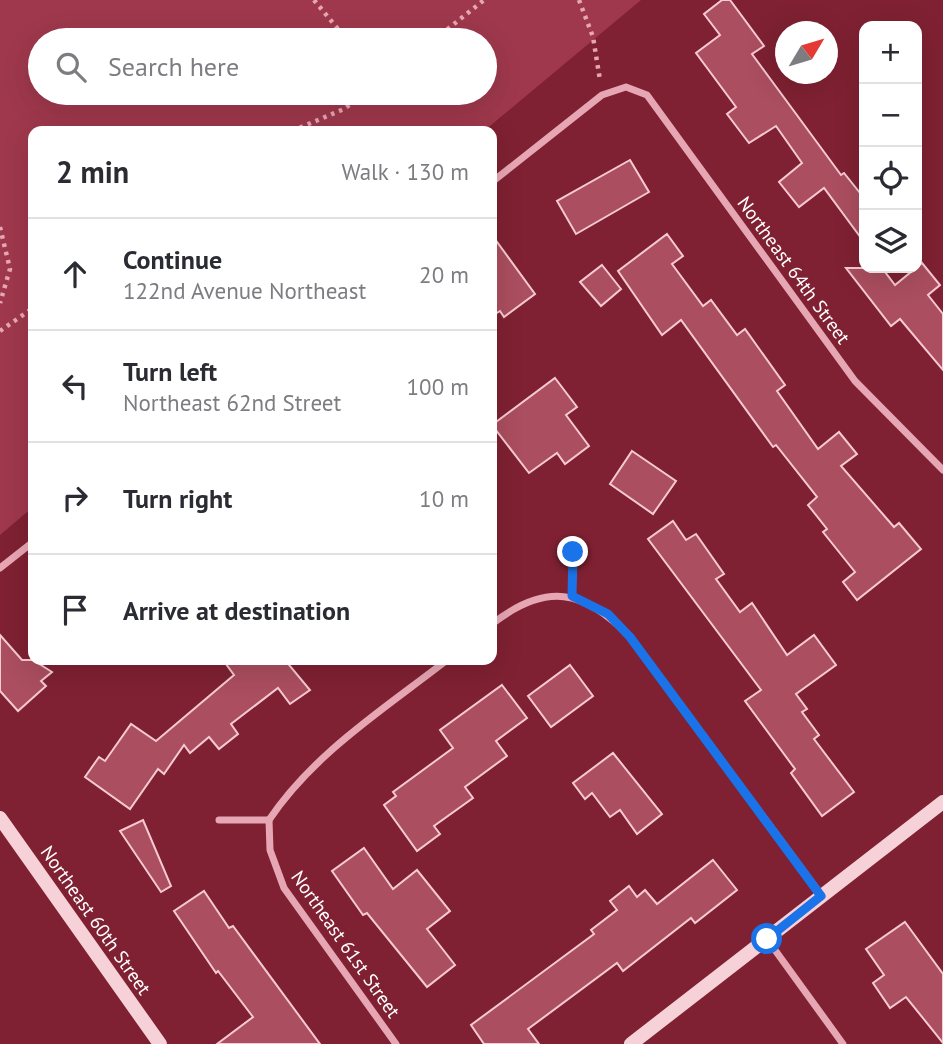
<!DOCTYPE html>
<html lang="en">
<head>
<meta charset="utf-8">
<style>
  :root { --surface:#fff; --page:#f2f2f3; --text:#2b2b33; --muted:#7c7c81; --line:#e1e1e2 }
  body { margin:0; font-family:"PT Sans",sans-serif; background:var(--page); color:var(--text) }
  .controls { position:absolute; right:21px; top:21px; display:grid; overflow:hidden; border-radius:14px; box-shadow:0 7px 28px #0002 }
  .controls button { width:63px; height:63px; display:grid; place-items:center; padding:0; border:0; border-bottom:2px solid var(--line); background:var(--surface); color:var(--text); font:35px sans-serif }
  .compass { position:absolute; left:775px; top:21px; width:63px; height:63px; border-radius:50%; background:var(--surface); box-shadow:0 7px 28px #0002; rotate:52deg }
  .stop { position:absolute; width:21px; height:21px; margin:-16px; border:5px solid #1a73e8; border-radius:50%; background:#fff }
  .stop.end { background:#1a73e8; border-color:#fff; box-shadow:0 2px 7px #0008 }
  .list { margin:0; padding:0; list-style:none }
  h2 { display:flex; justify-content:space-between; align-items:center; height:91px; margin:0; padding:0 28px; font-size:30px }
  h2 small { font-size:23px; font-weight:400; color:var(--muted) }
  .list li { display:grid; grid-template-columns:46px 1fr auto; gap:21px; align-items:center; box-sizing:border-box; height:112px; padding:0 28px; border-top:2px solid var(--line) }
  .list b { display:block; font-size:26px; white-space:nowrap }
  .list p { margin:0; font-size:23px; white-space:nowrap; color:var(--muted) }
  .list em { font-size:23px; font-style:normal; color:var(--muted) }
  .icon { flex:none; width:38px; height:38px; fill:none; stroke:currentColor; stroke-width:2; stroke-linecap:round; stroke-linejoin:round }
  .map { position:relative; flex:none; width:943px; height:1044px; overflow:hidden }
  .search { position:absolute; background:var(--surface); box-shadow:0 7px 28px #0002; left:28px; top:28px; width:469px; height:77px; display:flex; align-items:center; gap:18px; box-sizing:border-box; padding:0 24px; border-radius:38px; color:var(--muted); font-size:26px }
  .panel { position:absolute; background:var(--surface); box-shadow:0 7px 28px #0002; left:28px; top:126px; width:469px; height:539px; border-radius:14px }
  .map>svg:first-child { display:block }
  .green { fill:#9f384c; fill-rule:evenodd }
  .building { fill:#ab4e5f; stroke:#f6cad3; stroke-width:2 }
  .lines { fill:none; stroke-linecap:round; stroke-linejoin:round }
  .path { stroke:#e7a6b3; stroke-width:4.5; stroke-dasharray:3.5 5; stroke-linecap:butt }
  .street { stroke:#e7a6b3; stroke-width:7 }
  .secondary { stroke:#f6d1d7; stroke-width:14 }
  .route { stroke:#1a73e8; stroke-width:9 }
  .labels { text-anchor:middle; stroke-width:7; stroke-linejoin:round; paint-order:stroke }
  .street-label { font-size:19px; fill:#fff; stroke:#7f2132 }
</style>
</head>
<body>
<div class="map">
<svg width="943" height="1044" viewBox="0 0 943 1044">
  <rect width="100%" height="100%" fill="#7f2132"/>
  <!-- green -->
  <path class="green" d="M0,0H641L484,131H33V507L0,535ZM40,40H485V93H40Z"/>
  <!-- building -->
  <g class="building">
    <polygon points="722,0 730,0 764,46 752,54 841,175 844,173 864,198 864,242 824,188 799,207 779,182 802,163 776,126 749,143 727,114 736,107 696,53 720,35 704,14"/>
    <polygon points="630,160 649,192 576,234 557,201"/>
    <polygon points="667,234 683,256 672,264 703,306 711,300 737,335 745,329 785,385 777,391 818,449 839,432 857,454 841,466 894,527 899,523 921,549 857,600 843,582 855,572 823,532 827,529 808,505 817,497 776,445 773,447 681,320 662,335 618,271"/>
    <polygon points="492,235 535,294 504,317 500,311 492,316"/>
    <polygon points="922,263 940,285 928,295 943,314 943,370 900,319 891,326 846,268 882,268 895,285"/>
    <polygon points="602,265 621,289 601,306 580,282"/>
    <polygon points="555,378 577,407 566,415 589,446 565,464 557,453 529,473 492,425"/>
    <polygon points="632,451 676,481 653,514 610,484"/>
    <polygon points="673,521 686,540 696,534 724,574 716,579 740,612 752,603 787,655 814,635 836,665 796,694 807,709 802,712 819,735 814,739 854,792 822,816 791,773 795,769 745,701 761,690 648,539"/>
    <polygon points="0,635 22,660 33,660 52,672 41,681 46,686 18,711 0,691"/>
    <polygon points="223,660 285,660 310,690 290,704 278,688 231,724 238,734 219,749 209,737 190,753 184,745 164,774 158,769 130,809 85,777 99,757 105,761 131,724 156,741 234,675"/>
    <polygon points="570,665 593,696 551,727 528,696"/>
    <polygon points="502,685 527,718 496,741 507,756 465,787 473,798 434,826 440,834 417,851 384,805 396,796 393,792 453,748 440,730"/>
    <polygon points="613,753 662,814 637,834 620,810 610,817 592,793 585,799 573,783"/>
    <polygon points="143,820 171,886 161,892 120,831"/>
    <polygon points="364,848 393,889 417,870 450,911 427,929 455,965 427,987 367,913 363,915 332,871"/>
    <polygon points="713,860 737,890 695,923 691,918 623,971 617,963 528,1029 539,1044 484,1044 471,1025 594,934 591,930 617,910 610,901 629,886 637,897 645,890 657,904"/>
    <polygon points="204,891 229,928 233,926 320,1044 217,1044 253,1017 218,971 216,973 174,911"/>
    <polygon points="905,922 943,974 943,1043 906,997 890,1008 873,983 884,975 866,949"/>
  </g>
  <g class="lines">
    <!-- path -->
    <g class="path">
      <polyline points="314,0 347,40"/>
      <polyline points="579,0 593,37 600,80"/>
      <polyline points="434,40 484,0"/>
      <polyline points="292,131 344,109 365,93"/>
      <polyline points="0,227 10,269 0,303"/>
      <polyline points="0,331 33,308"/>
    </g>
    <!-- street -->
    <g class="street">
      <polyline points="492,182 602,95 626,87 647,95 855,381 943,470"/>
      <polyline points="0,568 33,542"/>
      <polyline points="572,596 574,552"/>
      <path d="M492,624C546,582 584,589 630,637L822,896"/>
      <polyline points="219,820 269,820"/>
      <polyline points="269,820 270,850 284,888 396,1044"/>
      <path d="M269,820C314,753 384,709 447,660"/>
      <polyline points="767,939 843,1044"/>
    </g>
    <!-- secondary -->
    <g class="secondary">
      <polyline points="0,818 160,1044"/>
      <polyline points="631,1044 943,802"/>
    </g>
  </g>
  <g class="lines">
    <!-- route -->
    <polyline class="route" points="573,552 572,596 608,614 630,637 821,896 767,939"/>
  </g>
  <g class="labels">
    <!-- street labels -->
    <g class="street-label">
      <text transform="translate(794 270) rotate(54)" y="7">Northeast 64th Street</text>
      <text transform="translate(96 920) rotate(55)" y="7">Northeast 60th Street</text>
      <text transform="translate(346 944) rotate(55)" y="7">Northeast 61st Street</text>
    </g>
  </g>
</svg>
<div class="controls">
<button>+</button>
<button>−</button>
<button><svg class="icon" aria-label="locate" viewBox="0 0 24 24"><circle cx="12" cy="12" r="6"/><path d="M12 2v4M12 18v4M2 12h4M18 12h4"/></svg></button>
<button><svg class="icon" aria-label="layers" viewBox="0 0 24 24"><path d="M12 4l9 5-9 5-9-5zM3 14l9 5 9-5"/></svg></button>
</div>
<svg class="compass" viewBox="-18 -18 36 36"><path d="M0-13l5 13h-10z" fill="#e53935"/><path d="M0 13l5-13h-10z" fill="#7c7c81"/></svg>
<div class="stop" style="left:767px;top:939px"></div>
<div class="stop end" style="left:573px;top:552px"></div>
<div class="search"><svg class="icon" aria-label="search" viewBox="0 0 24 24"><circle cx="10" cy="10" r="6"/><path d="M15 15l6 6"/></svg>Search here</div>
<section class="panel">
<h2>2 min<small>Walk · 130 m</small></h2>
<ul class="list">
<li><svg class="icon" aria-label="ahead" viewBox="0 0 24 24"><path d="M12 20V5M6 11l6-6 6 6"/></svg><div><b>Continue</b><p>122nd Avenue Northeast</p></div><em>20 m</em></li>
<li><svg class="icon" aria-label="left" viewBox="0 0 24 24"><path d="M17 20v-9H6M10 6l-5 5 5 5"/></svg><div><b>Turn left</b><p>Northeast 62nd Street</p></div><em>100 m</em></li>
<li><svg class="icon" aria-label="right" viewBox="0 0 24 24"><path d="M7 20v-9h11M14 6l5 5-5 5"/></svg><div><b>Turn right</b></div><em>10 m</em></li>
<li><svg class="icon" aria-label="arrive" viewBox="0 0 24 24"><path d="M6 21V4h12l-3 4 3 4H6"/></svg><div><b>Arrive at destination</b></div></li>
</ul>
</section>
</div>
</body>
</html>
